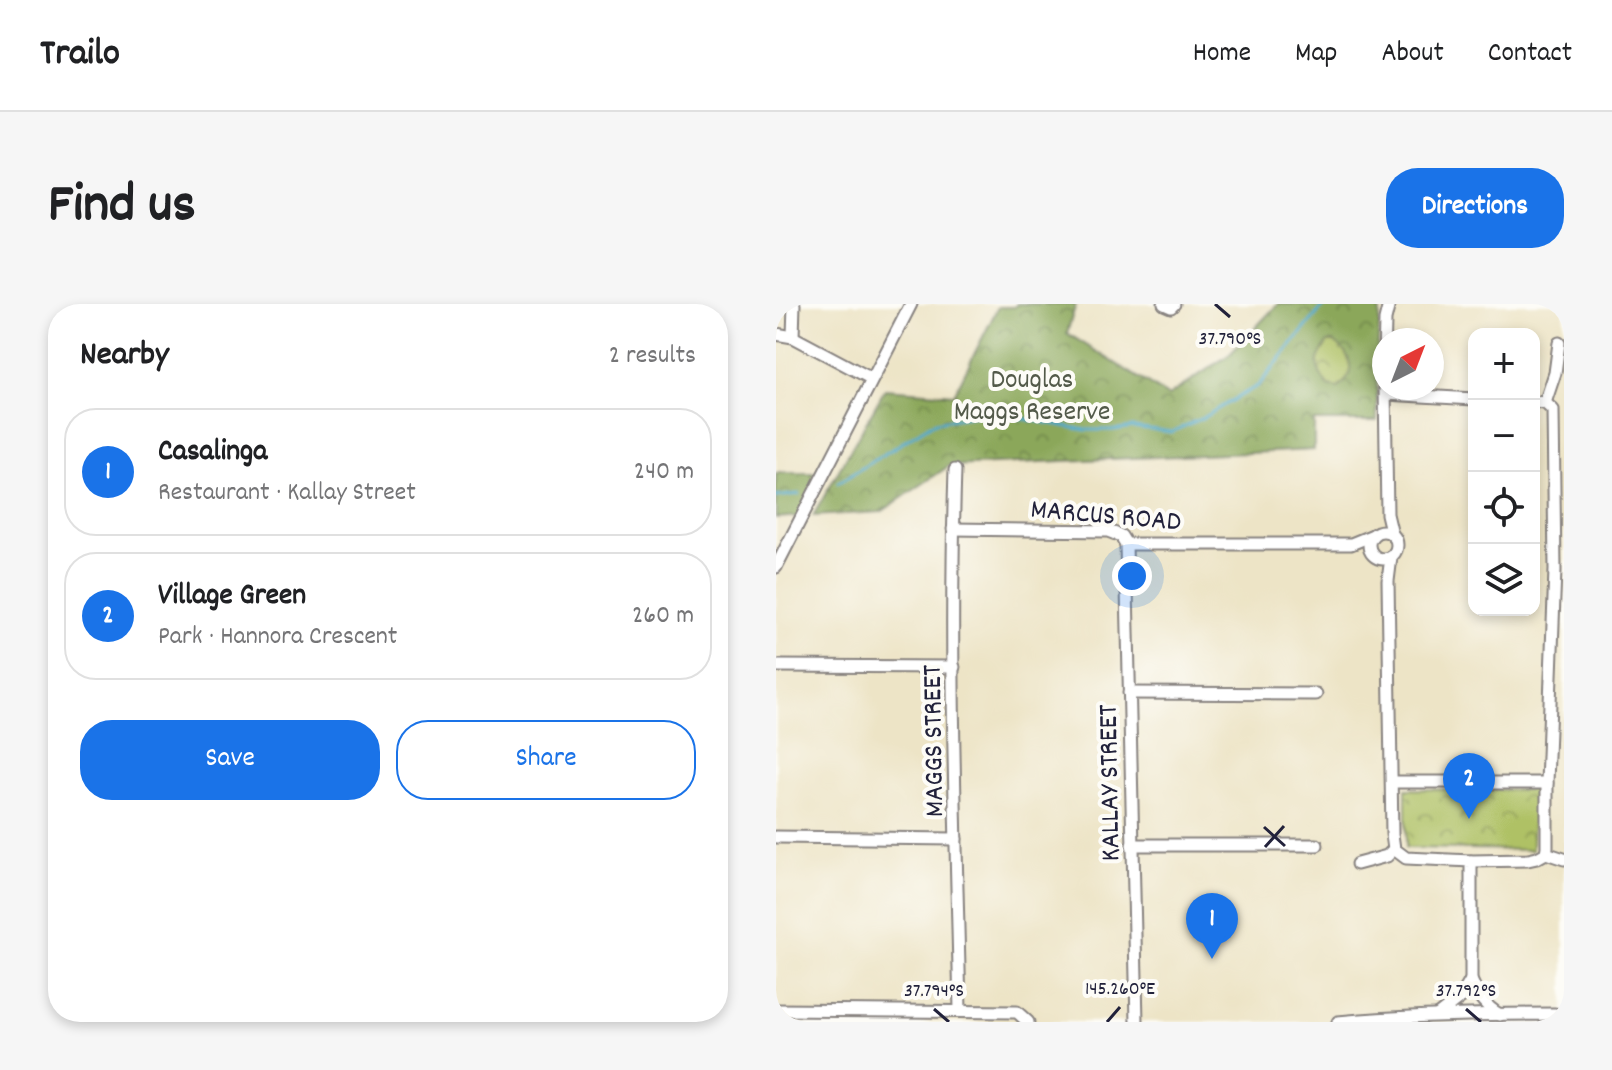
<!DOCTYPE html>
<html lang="en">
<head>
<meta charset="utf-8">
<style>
  :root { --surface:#fff; --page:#f6f6f6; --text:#202124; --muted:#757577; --line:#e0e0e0; --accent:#1a73e8 }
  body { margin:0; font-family:Dekko,sans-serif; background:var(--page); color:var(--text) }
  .controls { position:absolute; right:24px; top:24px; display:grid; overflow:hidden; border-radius:16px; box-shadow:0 4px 12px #0003 }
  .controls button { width:72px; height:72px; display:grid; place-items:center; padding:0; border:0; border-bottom:2px solid var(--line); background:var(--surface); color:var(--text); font:40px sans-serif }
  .compass { position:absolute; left:596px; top:24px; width:72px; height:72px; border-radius:50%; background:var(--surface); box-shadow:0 4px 12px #0003; rotate:42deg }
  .you { position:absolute; left:356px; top:272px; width:28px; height:28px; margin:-20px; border:6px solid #fff; border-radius:50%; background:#1a73e8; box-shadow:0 0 0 12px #1a73e833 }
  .badge { display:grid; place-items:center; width:52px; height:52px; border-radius:50%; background:var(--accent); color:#fff; font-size:26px; font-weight:700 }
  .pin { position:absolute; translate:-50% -66px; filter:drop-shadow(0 2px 4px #0008) }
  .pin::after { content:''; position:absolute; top:42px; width:28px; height:24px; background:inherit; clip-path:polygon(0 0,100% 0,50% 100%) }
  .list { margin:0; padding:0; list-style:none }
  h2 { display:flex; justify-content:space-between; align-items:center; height:104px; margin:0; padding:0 32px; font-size:34px }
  h2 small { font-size:26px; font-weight:400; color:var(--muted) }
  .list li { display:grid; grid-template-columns:52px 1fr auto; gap:24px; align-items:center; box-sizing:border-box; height:128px; margin:0 16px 16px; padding:0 16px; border:2px solid var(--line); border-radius:32px }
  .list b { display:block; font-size:30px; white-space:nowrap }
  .list p { margin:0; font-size:26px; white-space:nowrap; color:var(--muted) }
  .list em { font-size:26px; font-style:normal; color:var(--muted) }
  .actions { display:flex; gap:16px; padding:24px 32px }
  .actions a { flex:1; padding:18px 0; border:2px solid var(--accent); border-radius:32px; text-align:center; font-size:28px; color:var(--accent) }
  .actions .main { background:var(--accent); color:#fff }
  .icon { flex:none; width:44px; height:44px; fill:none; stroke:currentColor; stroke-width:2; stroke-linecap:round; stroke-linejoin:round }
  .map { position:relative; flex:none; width:788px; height:718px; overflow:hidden; border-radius:32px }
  header { display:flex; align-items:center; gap:48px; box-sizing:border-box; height:112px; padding:0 40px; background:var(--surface); border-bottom:2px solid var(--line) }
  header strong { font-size:38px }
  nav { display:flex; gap:44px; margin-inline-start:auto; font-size:28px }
  .intro { display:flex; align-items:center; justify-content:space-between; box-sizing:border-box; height:192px; padding:0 48px }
  h1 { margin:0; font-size:56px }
  .button { padding:20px 36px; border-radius:32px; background:var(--accent); color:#fff; font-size:28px; font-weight:700 }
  main { display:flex; gap:48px; padding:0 48px }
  aside { flex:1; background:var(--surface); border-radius:32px; box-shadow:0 4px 12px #0003 }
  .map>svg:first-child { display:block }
  .forest { fill:url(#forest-crowns); stroke:#56644a; stroke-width:2 }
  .park { fill:url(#park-crowns); stroke:#687250; stroke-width:2 }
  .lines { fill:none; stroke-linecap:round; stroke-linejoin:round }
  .stream { stroke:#4aa6c8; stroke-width:3 }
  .minor-casing { stroke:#888380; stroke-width:15 }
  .minor { stroke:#fff; stroke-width:11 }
  .ticks { fill:none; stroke:#22223b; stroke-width:3 }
  .labels { text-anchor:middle; stroke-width:8; stroke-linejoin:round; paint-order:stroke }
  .park-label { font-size:28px; fill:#535a4a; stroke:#fdfcf7 }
  .street-label { font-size:28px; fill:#22223b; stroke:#fdfcf7 }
  .ticks-label { font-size:20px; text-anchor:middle; fill:#22223b; stroke:#fdfcf7; stroke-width:8; stroke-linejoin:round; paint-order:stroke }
</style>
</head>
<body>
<header>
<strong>Trailo</strong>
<nav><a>Home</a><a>Map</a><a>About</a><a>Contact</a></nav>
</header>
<div class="intro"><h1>Find us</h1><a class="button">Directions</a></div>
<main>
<aside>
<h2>Nearby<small>2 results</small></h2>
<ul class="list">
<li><span class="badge">1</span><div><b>Casalinga</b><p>Restaurant · Kallay Street</p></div><em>240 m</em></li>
<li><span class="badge">2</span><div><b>Village Green</b><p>Park · Hannora Crescent</p></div><em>260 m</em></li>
</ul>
<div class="actions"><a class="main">Save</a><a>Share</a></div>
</aside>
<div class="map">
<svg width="788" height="718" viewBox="0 0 788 718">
  <defs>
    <pattern id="forest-crowns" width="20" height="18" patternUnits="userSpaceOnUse" patternTransform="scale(2)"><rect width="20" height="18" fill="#8ba75a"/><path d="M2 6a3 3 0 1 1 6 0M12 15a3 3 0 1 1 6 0" fill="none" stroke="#71884c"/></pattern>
    <pattern id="park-crowns" width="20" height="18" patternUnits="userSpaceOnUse" patternTransform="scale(2)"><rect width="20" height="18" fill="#afc165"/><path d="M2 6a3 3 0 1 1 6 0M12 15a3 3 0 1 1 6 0" fill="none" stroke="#8e9c54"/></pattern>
  </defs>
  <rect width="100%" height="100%" fill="#fdfcf7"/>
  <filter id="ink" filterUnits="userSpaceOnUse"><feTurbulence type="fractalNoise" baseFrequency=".0125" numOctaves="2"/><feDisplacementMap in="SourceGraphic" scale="16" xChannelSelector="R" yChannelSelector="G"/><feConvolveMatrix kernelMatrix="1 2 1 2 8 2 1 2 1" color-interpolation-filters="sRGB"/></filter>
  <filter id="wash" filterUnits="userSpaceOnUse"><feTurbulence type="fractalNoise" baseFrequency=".006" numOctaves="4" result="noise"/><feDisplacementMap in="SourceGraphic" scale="32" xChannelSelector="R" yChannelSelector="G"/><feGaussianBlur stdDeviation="1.8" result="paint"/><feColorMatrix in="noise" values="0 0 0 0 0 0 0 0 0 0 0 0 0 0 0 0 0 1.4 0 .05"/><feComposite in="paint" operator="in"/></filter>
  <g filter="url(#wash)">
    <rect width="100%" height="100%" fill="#ede4c6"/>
    <!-- forest -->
    <g class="forest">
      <polygon points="241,0 300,0 291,29 392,92 454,50 502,0 606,0 604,6 601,56 601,117 538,117 538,146 173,162 105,208 37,212 109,85 178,90 222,3 238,3"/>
      <polygon points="2,169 48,169 26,212 0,214 0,170"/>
    </g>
    <!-- park -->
    <g class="park">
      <path d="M552,38H558C576,50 581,70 562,84L552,82C538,63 538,57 552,38Z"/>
      <polygon points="630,485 758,486 756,546 630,544"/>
    </g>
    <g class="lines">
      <!-- stream -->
      <g class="stream">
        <polyline points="62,179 159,118 191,113 216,109 310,126 337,126 357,123 396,128 426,114 483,81 549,0"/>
        <polyline points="0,193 23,190"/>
      </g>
    </g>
  </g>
  <g filter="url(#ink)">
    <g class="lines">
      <!-- minor casing -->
      <g class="minor-casing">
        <g id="minor">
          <polyline points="388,0 395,3 398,0"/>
          <polyline points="0,30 17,33 96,75"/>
          <polyline points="17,33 18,0"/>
          <polyline points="608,60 609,16 613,0"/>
          <polyline points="609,84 611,210 616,231"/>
          <polyline points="610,90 698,95"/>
          <polyline points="769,99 779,69 783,39"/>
          <path d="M179,166C173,346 180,527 184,707"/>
          <polyline points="177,225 332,227 345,232 350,240 575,240 597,231"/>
          <circle cx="607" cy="241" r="14"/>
          <polyline points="350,240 361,718"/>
          <path d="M615,253L612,277L616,530L618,545L630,554L695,557V676C702,692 709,702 724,711"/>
          <polyline points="0,263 135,0"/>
          <polyline points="0,362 178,363"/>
          <polyline points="353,389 540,390"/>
          <polyline points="617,478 681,478"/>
          <polyline points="709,479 771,479"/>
          <polyline points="0,533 180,535"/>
          <polyline points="356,541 541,541"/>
          <polyline points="770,549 788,555"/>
          <polyline points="695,557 752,556 761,554 770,549 771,543 771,479 779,266 777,106 769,99 758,98"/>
          <polyline points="581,560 611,552 618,545"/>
          <polyline points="0,706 241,708 252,718"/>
          <polyline points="662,711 685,693 695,676"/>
          <path d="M562,718C634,711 707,710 779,710L788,717"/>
        </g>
      </g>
      <!-- minor -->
      <use href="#minor" class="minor"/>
    </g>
  </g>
  <!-- ticks -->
  <path class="ticks" d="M439,0L454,13M488,523L509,542M489,543L508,522M158,705L173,718M690,705L705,718M331,718L344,703"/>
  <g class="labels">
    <!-- park labels -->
    <g class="park-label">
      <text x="256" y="83">Douglas<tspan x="256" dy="32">Maggs Reserve</tspan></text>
    </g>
    <!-- street labels -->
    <g class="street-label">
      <text transform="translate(330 209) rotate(5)" y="10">MARCUS ROAD</text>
      <text transform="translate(155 437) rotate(-91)" y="10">MAGGS STREET</text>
      <text transform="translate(331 479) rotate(-91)" y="10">KALLAY STREET</text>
    </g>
  </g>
  <g class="ticks-label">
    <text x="454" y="40">37.790°S</text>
    <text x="344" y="690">145.260°E</text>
    <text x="158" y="692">37.794°S</text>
    <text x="690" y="692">37.792°S</text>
  </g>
</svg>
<div class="controls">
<button>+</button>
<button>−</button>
<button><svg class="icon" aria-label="locate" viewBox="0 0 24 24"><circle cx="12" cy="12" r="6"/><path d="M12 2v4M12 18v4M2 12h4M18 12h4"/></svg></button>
<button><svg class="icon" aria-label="layers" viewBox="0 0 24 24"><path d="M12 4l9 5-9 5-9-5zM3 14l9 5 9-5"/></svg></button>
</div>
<svg class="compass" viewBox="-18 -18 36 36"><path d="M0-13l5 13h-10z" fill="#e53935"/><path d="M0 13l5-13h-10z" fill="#757577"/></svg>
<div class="you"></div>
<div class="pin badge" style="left:436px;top:655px">1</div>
<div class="pin badge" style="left:693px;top:515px">2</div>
</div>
</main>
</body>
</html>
